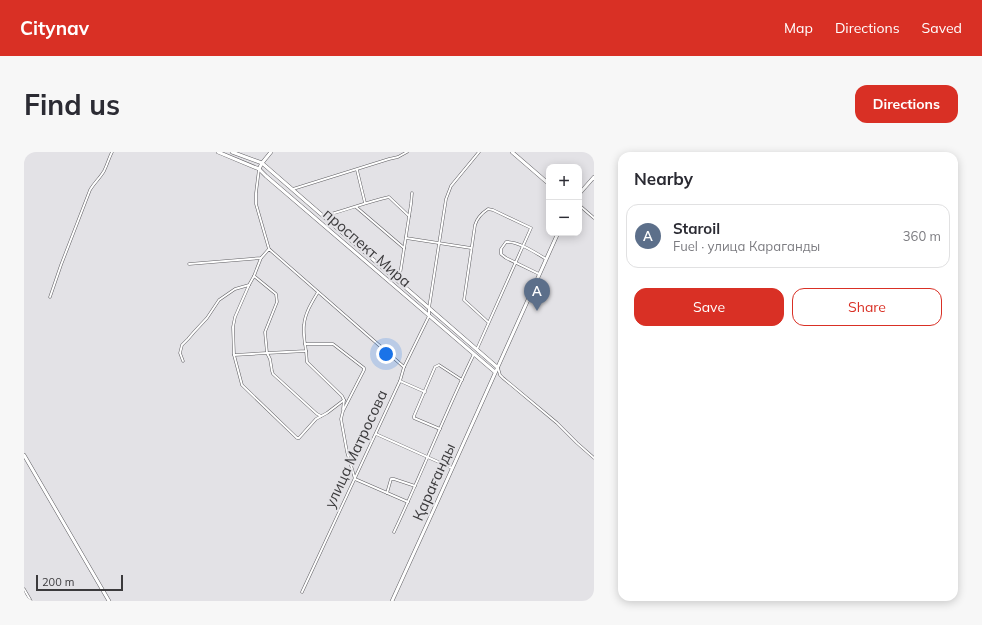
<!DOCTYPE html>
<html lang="en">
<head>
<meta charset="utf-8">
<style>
  :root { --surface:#fff; --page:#f7f7f7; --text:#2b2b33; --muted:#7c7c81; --line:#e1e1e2; --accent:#d93025 }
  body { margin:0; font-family:Mulish,sans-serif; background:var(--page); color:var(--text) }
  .controls { position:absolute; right:12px; top:12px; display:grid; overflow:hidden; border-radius:8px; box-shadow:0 2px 10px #0003 }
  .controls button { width:36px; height:36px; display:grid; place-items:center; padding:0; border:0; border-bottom:1px solid var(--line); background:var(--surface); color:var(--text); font:20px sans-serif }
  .scale { position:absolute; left:12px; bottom:10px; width:87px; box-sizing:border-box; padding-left:4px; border:2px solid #3b3a3c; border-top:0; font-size:11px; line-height:14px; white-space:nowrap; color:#3b3a3c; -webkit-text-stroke:3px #e3e2e6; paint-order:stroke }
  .you { position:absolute; left:362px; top:202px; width:14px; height:14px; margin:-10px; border:3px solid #fff; border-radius:50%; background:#1a73e8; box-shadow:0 0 0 6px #1a73e833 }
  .badge { display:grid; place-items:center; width:26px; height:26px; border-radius:50%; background:var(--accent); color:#fff; font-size:13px; font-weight:700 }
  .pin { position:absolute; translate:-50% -33px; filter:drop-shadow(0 1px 2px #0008) }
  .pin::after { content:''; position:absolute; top:21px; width:14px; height:12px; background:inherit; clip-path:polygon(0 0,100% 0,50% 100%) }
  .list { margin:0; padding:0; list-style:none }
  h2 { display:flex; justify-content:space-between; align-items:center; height:52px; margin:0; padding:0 16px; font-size:17px }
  h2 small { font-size:13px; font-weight:400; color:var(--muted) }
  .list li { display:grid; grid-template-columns:26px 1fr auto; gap:12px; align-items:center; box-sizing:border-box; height:64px; margin:0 8px 8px; padding:0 8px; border:1px solid var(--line); border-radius:12px }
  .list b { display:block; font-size:15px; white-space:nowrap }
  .list p { margin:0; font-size:13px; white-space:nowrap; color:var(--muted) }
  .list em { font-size:13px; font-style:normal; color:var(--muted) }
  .actions { display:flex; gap:8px; padding:12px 16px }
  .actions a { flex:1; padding:9px 0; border:1px solid var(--accent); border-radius:12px; text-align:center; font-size:14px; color:var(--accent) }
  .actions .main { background:var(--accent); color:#fff }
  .map { position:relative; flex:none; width:570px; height:449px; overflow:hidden; border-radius:12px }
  header { display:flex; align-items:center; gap:24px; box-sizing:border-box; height:56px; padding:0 20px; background:var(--accent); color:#fff }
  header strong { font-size:19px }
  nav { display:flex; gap:22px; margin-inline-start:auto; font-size:14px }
  .intro { display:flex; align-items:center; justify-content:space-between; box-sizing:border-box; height:96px; padding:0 24px }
  h1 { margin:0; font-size:28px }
  .button { padding:10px 18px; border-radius:12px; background:var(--accent); color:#fff; font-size:14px; font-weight:700 }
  main { display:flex; gap:24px; padding:0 24px }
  aside { flex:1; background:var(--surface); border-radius:12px; box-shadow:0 2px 10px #0003 }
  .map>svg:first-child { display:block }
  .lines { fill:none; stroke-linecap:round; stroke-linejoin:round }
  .minor-casing { stroke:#5f5e62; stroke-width:3 }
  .tertiary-casing { stroke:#5f5e62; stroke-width:4 }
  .secondary-casing { stroke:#5f5e62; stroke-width:4 }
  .minor { stroke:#fff; stroke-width:2 }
  .tertiary { stroke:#fff; stroke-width:3 }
  .secondary { stroke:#fff; stroke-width:3 }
  .labels { text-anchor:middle; stroke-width:4; stroke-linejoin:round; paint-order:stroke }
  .street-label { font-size:15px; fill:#3b3a3c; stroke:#e3e2e6 }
</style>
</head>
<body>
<header>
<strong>Citynav</strong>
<nav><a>Map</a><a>Directions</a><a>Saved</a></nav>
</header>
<div class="intro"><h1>Find us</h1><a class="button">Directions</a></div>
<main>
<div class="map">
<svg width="570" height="449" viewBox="0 0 570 449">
  <rect width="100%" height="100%" fill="#e3e2e6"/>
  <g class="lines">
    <!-- minor casing -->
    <g class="minor-casing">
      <g id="minor">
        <polyline points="235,17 232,41 232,52 245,97"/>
        <polyline points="333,18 341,51"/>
        <polyline points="269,37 365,7 374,5 383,0"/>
        <polyline points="555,53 570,66"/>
        <polyline points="332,55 380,96"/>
        <path d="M300,64C322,58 343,50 365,45L385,64"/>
        <polyline points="382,86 447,96"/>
        <polyline points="165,112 237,106 245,97 380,215"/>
        <path d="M515,122L482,106L477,102V97L482,90C494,89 512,101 522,107"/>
        <polyline points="230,124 237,106"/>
        <polyline points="375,129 387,52 388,41"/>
        <polyline points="225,133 211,165 209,175 210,203 218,233 273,286 275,286 292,267 303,261 320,248"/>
        <path d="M26,145L37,113L66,38C70,31 76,26 80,19C83,13 85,6 88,0"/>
        <polyline points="281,192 309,192 340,216 340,218 319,259 317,267 323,300 331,327 384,350"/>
        <path d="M453,197L507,76L469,58L464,57C458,61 453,66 451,73L440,148L464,170"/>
        <polyline points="282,199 283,210 318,244 320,248 319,257"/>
        <path d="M210,203L243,201L282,199C281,191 279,182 280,173C281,161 288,150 294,140"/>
        <polyline points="159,209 156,201 158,193 164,187 170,180 183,166 195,148 211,137 225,133 230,124 252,142 253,150 241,180 243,201 246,207 248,219 249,222 293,262 297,264"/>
        <polyline points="474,216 476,223 479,226 533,271 553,291 570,306"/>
        <polyline points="376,229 401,240"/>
        <polyline points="416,277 390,266 390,264 411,215 415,213 438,228"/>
        <polyline points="352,282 428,316"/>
        <polyline points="363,341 367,327 370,327 391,334"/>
        <path d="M370,380C398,321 421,261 450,202"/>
        <polyline points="0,437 7,449"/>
        <polyline points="278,440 376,229 380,215 405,164 405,156 422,47 427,34 455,0"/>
      </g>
    </g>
    <!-- tertiary casing -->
    <g class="tertiary-casing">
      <g id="tertiary">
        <polyline points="488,0 525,32"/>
        <polyline points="235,17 238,11 247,0"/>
        <polyline points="0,303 85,449"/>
      </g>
    </g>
    <!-- secondary casing -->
    <g class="secondary-casing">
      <g id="secondary">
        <polyline points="194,0 235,17 242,24 471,220"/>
        <polyline points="208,0 238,11 473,215"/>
        <polyline points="555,42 570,25"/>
        <polyline points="368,449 410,357 534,81"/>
      </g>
    </g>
    <!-- minor -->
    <use href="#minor" class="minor"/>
    <!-- tertiary -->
    <use href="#tertiary" class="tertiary"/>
    <!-- secondary -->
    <use href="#secondary" class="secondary"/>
  </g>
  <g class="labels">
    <!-- street labels -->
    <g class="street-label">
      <text transform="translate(343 96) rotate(41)" y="5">проспект Мира</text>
      <text transform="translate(332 297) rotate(-65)" y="5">улица Матросова</text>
      <text transform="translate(410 330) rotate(-66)" y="5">Қарағанды</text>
    </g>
  </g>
</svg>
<div class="controls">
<button>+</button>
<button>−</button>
</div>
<div class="scale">200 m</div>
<div class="you"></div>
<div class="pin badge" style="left:513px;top:159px;background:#5c6f8a">A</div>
</div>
<aside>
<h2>Nearby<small></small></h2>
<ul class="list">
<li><span class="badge" style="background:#5c6f8a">A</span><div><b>Staroil</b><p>Fuel · улица Караганды</p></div><em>360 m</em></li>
</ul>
<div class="actions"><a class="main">Save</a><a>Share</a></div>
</aside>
</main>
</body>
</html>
